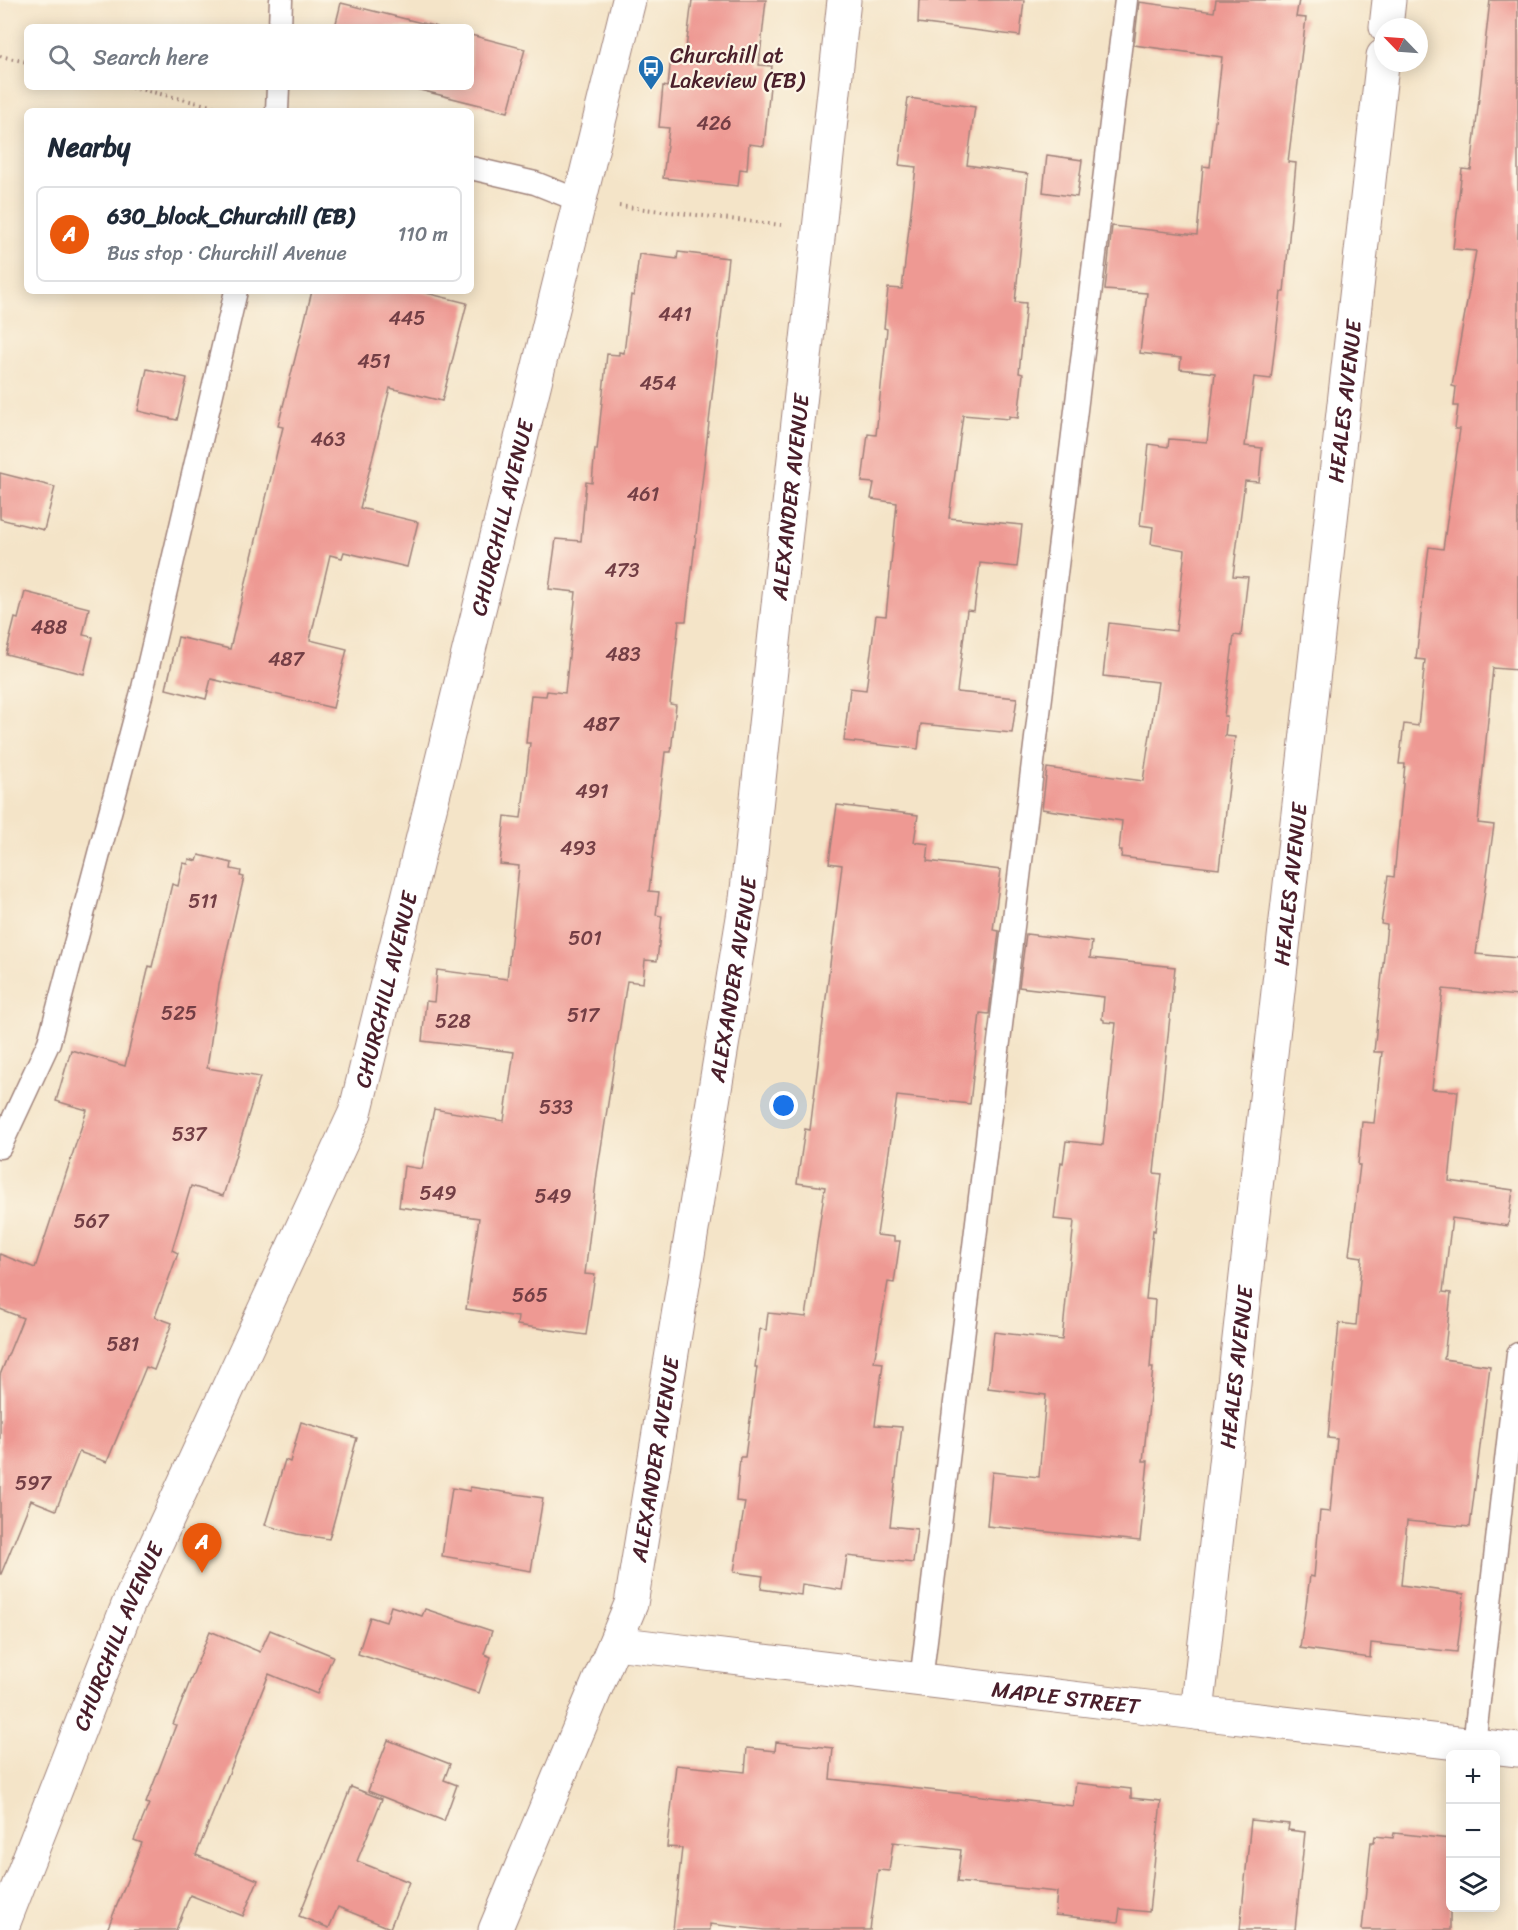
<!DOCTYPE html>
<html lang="en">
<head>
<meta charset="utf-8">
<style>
  :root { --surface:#fff; --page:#f6f6f7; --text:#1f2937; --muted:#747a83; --line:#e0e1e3; --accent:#ea580c }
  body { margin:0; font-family:Sriracha,sans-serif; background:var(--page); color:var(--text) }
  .controls { position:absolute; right:18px; bottom:18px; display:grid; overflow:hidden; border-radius:9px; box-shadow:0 3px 15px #0003 }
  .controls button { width:54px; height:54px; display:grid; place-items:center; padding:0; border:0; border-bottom:2px solid var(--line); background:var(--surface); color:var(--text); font:30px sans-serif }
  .compass { position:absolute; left:1374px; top:18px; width:54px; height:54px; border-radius:50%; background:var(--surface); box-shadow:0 3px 15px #0003; rotate:295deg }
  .you { position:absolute; left:784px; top:1106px; width:21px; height:21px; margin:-15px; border:4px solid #fff; border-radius:50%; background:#1a73e8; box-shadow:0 0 0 9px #1a73e833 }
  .badge { display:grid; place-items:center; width:39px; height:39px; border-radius:50%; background:var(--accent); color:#fff; font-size:20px; font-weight:700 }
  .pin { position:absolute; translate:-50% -50px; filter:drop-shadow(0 2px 3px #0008) }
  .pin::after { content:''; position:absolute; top:32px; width:21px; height:18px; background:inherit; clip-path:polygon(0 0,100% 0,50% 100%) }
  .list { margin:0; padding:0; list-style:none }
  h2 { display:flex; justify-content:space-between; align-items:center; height:78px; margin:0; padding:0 24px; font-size:26px }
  h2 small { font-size:20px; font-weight:400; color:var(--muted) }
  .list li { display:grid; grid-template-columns:39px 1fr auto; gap:18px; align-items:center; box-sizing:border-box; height:96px; margin:0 12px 12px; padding:0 12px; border:2px solid var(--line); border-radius:9px }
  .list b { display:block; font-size:22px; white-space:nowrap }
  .list p { margin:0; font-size:20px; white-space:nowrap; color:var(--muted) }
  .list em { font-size:20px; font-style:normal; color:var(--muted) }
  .icon { flex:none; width:33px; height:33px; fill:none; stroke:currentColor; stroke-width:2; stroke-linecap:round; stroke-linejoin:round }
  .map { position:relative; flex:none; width:1518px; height:1930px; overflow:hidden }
  .search { position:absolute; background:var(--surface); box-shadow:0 3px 15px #0003; left:24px; top:24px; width:450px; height:66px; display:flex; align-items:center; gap:15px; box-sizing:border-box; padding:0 21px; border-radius:9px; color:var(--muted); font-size:22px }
  .panel { position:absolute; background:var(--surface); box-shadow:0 3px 15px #0003; left:24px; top:108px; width:450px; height:186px; border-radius:9px }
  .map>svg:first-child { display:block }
  .building { fill:#ee9993 }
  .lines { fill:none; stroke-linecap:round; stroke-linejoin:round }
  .lane-casing { stroke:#9f827a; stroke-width:25 }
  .street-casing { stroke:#9f827a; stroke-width:35 }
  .path { stroke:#9f827a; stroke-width:4; stroke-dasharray:1.5 4.5; stroke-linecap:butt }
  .lane { stroke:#fff; stroke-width:22 }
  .street { stroke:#fff; stroke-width:33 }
  .labels { text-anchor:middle; stroke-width:4.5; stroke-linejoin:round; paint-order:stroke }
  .number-label { font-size:20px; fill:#733e45 }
  .poi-label { font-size:22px; fill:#4a1f2b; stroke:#fcf5e5; text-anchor:start }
  .street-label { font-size:22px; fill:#4a1f2b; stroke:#fcf5e5 }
</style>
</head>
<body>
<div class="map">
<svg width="1518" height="1930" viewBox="0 0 1518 1930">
  <rect width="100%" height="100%" fill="#fcf5e5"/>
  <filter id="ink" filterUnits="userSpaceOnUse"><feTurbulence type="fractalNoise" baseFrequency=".0167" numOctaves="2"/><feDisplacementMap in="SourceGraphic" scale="12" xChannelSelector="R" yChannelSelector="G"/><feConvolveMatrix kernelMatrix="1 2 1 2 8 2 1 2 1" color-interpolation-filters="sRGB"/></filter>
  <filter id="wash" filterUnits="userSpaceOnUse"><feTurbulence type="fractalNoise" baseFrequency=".008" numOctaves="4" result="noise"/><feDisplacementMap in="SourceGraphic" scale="24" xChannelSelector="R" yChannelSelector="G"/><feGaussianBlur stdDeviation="1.35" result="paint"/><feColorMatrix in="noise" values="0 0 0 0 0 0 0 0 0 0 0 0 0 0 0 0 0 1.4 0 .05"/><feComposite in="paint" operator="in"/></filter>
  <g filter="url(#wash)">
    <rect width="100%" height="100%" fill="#f4e4c8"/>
    <g id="blocks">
      <!-- building -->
      <g class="building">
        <polygon points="692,0 766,0 759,65 772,66 764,146 749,144 747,170 740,169 738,186 663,178 669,128 659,127 663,86 668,87 671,56 685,57"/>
        <polygon points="919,0 1024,0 1020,36 918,23"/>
        <polygon points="1216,0 1299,0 1296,17 1306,18 1288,162 1296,163 1284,292 1281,292 1271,379 1254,377 1245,446 1262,448 1259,482 1245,481 1233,576 1248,577 1241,636 1234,635 1224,716 1227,716 1225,736 1235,737 1219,869 1121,857 1122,851 1119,851 1122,821 1042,809 1047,768 1143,781 1158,682 1103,676 1109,623 1176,631 1185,550 1151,544 1153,527 1140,525 1149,444 1168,447 1169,439 1207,442 1215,373 1180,369 1181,358 1140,353 1147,293 1105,290 1112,226 1197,235 1203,166 1210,167 1222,57 1134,45 1139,2 1214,12"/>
        <polygon points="1490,0 1518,0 1518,670 1493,668 1478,823 1494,825 1476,954 1518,958 1518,996 1443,989 1432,1089 1458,1091 1449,1181 1513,1190 1508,1226 1452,1218 1443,1292 1451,1293 1444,1359 1490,1366 1470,1527 1407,1521 1401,1585 1464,1594 1457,1652 1371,1643 1370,1658 1300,1648 1310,1576 1314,1577 1320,1511 1330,1512 1337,1439 1328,1438 1339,1323 1356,1325 1362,1257 1349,1255 1360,1165 1358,1165 1362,1122 1374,1123 1382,1052 1374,1052 1387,925 1381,924 1388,876 1394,877 1405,764 1399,764 1404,724 1418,726 1425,660 1416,659 1427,563 1429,547 1443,549 1460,429 1455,429 1458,406 1454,406 1456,387 1452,386 1476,251 1453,249 1462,169 1471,170"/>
        <polygon points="341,3 438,27 335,27"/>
        <polygon points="471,35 525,49 508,112 408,87 471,87"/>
        <polygon points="908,98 975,107 967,165 1028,174 1015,302 1026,303 1019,373 1023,374 1018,418 1009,416 1009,419 963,415 949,518 1022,525 1017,567 980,563 974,611 967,610 957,692 1017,698 1012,733 921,724 918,749 844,741 850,688 866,690 876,615 886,616 897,503 871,499 874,483 862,482 868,434 876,435 887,329 884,328 888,288 902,289 916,167 899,165"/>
        <polygon points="1047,155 1082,160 1077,197 1043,192"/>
        <polygon points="678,252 728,258 686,621 679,621 670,704 676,705 671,752 665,752 649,891 659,892 656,915 662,916 657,961 645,960 643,983 627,981 597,1174 585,1274 595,1275 586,1335 517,1325 518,1317 466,1309 479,1218 399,1207 404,1166 422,1169 434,1109 504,1121 514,1052 422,1041 426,1001 434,1002 437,970 507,979 519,866 500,864 505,816 521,818 530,743 526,743 531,695 546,696 547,691 565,693 576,592 549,589 556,539 581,541 586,482 592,483 595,449 597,450 607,354 619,355 619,352 624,353 631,295 634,296 639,254 677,259"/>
        <polygon points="312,291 418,291 467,303 442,401 390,388 360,508 418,522 407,567 344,552 342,558 330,555 310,640 347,649 333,708 211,679 206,699 166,689 178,637 230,649 283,427 278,426"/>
        <polygon points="147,369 187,378 177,420 138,411"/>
        <polygon points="0,473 55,487 44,530 0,519"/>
        <polygon points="25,592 89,608 83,635 93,637 84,674 6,654 15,618 18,619"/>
        <polygon points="837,805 918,815 914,842 929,844 927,861 1001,870 993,930 999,931 989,1014 980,1013 970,1104 897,1096 877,1235 894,1237 894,1241 900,1241 894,1283 888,1282 874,1362 883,1363 875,1425 902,1427 890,1526 917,1529 913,1563 847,1556 842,1590 802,1584 801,1595 761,1589 763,1576 734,1572 745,1502 736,1501 740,1457 745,1457 757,1367 755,1367 760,1329 766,1330 768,1313 806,1317 825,1187 797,1183 805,1129 810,1130 842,865 829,863"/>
        <polygon points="199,855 232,863 231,869 241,871 240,876 244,877 219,985 207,1068 260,1077 223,1196 191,1186 172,1250 178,1253 155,1317 172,1323 154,1370 146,1367 107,1462 79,1452 56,1510 31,1500 1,1574 0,1574 0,1375 23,1318 0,1309 0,1254 35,1268 87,1110 56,1101 71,1050 125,1066 149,966 152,967 172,884 178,886 183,863 188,864 189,859 197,861"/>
        <polygon points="1026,934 1092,942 1090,958 1175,967 1154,1173 1162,1174 1155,1231 1153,1230 1146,1299 1155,1300 1150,1368 1153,1368 1143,1461 1148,1461 1140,1541 987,1526 992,1472 1039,1477 1046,1395 988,1388 994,1332 1062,1340 1074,1221 1054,1219 1061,1162 1063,1163 1066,1141 1103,1145 1116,1023 1104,1022 1104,1020 1102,1019 1104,997 1019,987"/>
        <polygon points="301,1422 357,1438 329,1539 297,1534 265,1525 285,1460 290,1462"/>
        <polygon points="470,1487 543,1498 531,1571 442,1556 452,1488 470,1491"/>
        <polygon points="391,1606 422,1616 425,1609 492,1631 484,1654 491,1657 479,1693 358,1654 370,1617 386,1622"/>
        <polygon points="270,1630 333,1656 317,1694 269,1674 196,1855 258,1880 243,1916 190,1895 176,1930 107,1930 142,1843 134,1840 149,1804 146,1803 176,1725 173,1724 210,1631 260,1652"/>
        <polygon points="388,1740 450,1764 444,1780 457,1785 444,1821 368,1791"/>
        <polygon points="776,1742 833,1748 830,1779 1073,1806 1076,1783 1131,1789 1131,1798 1161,1801 1149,1912 1120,1909 1118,1922 1055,1915 1057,1892 957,1882 961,1850 893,1842 889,1871 878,1870 870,1930 764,1930 710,1924 710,1930 673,1930 682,1848 667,1847 676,1765 745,1772 747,1748 775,1751"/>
        <polygon points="351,1787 382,1799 357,1861 409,1882 390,1928 338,1907 329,1928 299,1916"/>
        <polygon points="1251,1820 1289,1824 1288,1830 1305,1832 1295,1930 1240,1930"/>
        <polygon points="1394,1833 1450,1839 1450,1930 1362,1930 1371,1842 1374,1842 1375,1836 1393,1838"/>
      </g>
    </g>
  </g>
  <g filter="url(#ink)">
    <use href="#blocks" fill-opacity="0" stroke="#9f827a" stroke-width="1.5"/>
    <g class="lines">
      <!-- lane casing -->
      <g class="lane-casing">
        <g id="lane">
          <polyline points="280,27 281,0"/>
          <polyline points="277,111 278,87"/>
          <polyline points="471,168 535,183 580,201"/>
          <polyline points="0,1147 49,1042 143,688 236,291"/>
          <polyline points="921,1681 1126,0"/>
          <polyline points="1474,1745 1518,1354"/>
        </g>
      </g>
      <!-- street casing -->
      <g class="street-casing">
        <g id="street">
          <polyline points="1386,27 1389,0"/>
          <path id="s1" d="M615,1643L1197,1713L1518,1750"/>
          <path id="s2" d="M1197,1713L1383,56"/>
          <path id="s3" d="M1,1930L128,1605L355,1113L629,0"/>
          <path id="s4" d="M495,1930L631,1604L746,899L844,0"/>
        </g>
      </g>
      <!-- path -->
      <g class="path">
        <polyline points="0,56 27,62"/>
        <polyline points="131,87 232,111"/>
        <polyline points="619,206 781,225"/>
      </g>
      <!-- lane -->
      <use href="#lane" class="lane"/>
      <!-- street -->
      <use href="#street" class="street"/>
    </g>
  </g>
  <!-- icons -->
  <defs>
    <g id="bus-pin" transform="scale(1.35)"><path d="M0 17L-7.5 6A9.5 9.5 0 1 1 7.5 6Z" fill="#1f6fb2" stroke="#fcf5e5"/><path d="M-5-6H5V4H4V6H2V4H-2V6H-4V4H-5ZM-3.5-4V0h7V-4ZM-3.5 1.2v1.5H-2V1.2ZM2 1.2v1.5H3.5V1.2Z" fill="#fff"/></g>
  </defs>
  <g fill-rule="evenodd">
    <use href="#bus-pin" x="651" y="68"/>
  </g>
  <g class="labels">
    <!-- number labels -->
    <g class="number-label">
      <text x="714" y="130">426</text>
      <text x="675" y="321">441</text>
      <text x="407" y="325">445</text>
      <text x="374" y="368">451</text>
      <text x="658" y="390">454</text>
      <text x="328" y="446">463</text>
      <text x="643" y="501">461</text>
      <text x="622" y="577">473</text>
      <text x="49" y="634">488</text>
      <text x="623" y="661">483</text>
      <text x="286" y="666">487</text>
      <text x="601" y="731">487</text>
      <text x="592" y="798">491</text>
      <text x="578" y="855">493</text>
      <text x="203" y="908">511</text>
      <text x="585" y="945">501</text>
      <text x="179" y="1020">525</text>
      <text x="583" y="1022">517</text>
      <text x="453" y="1028">528</text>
      <text x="556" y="1114">533</text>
      <text x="189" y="1141">537</text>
      <text x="438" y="1200">549</text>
      <text x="553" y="1203">549</text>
      <text x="91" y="1228">567</text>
      <text x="530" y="1302">565</text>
      <text x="123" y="1351">581</text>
      <text x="33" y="1490">597</text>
    </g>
    <!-- poi labels -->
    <g class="poi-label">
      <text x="670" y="63">Churchill at<tspan x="670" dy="25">Lakeview (EB)</tspan></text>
    </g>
    <!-- street labels -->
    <g class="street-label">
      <text dy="8" stroke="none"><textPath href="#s2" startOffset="1320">HEALES AVENUE</textPath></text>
      <text dy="8" stroke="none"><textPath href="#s4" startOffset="1472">ALEXANDER AVENUE</textPath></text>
      <text dy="8" stroke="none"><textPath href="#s3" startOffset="1504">CHURCHILL AVENUE</textPath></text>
      <text dy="8" stroke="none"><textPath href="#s2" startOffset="834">HEALES AVENUE</textPath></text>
      <text dy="8" stroke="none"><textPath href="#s4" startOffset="986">ALEXANDER AVENUE</textPath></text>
      <text dy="8" stroke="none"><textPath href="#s3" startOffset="1018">CHURCHILL AVENUE</textPath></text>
      <text dy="8" stroke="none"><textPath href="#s2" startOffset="348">HEALES AVENUE</textPath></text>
      <text dy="8" stroke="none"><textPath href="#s4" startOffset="500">ALEXANDER AVENUE</textPath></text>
      <text dy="8" stroke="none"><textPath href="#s3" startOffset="316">CHURCHILL AVENUE</textPath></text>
      <text dy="8" stroke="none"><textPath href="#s1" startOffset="454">MAPLE STREET</textPath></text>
    </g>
  </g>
</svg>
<div class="controls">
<button>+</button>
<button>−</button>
<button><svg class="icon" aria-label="layers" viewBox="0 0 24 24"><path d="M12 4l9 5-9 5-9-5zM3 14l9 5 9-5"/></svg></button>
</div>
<svg class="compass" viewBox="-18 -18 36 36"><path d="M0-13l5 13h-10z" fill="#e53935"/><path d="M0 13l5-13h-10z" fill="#747a83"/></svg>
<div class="you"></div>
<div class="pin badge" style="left:202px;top:1573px">A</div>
<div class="search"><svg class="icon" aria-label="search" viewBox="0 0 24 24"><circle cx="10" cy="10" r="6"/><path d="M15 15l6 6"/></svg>Search here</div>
<section class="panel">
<h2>Nearby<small></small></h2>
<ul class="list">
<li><span class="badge">A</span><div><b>630_block_Churchill (EB)</b><p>Bus stop · Churchill Avenue</p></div><em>110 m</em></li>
</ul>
</section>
</div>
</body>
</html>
